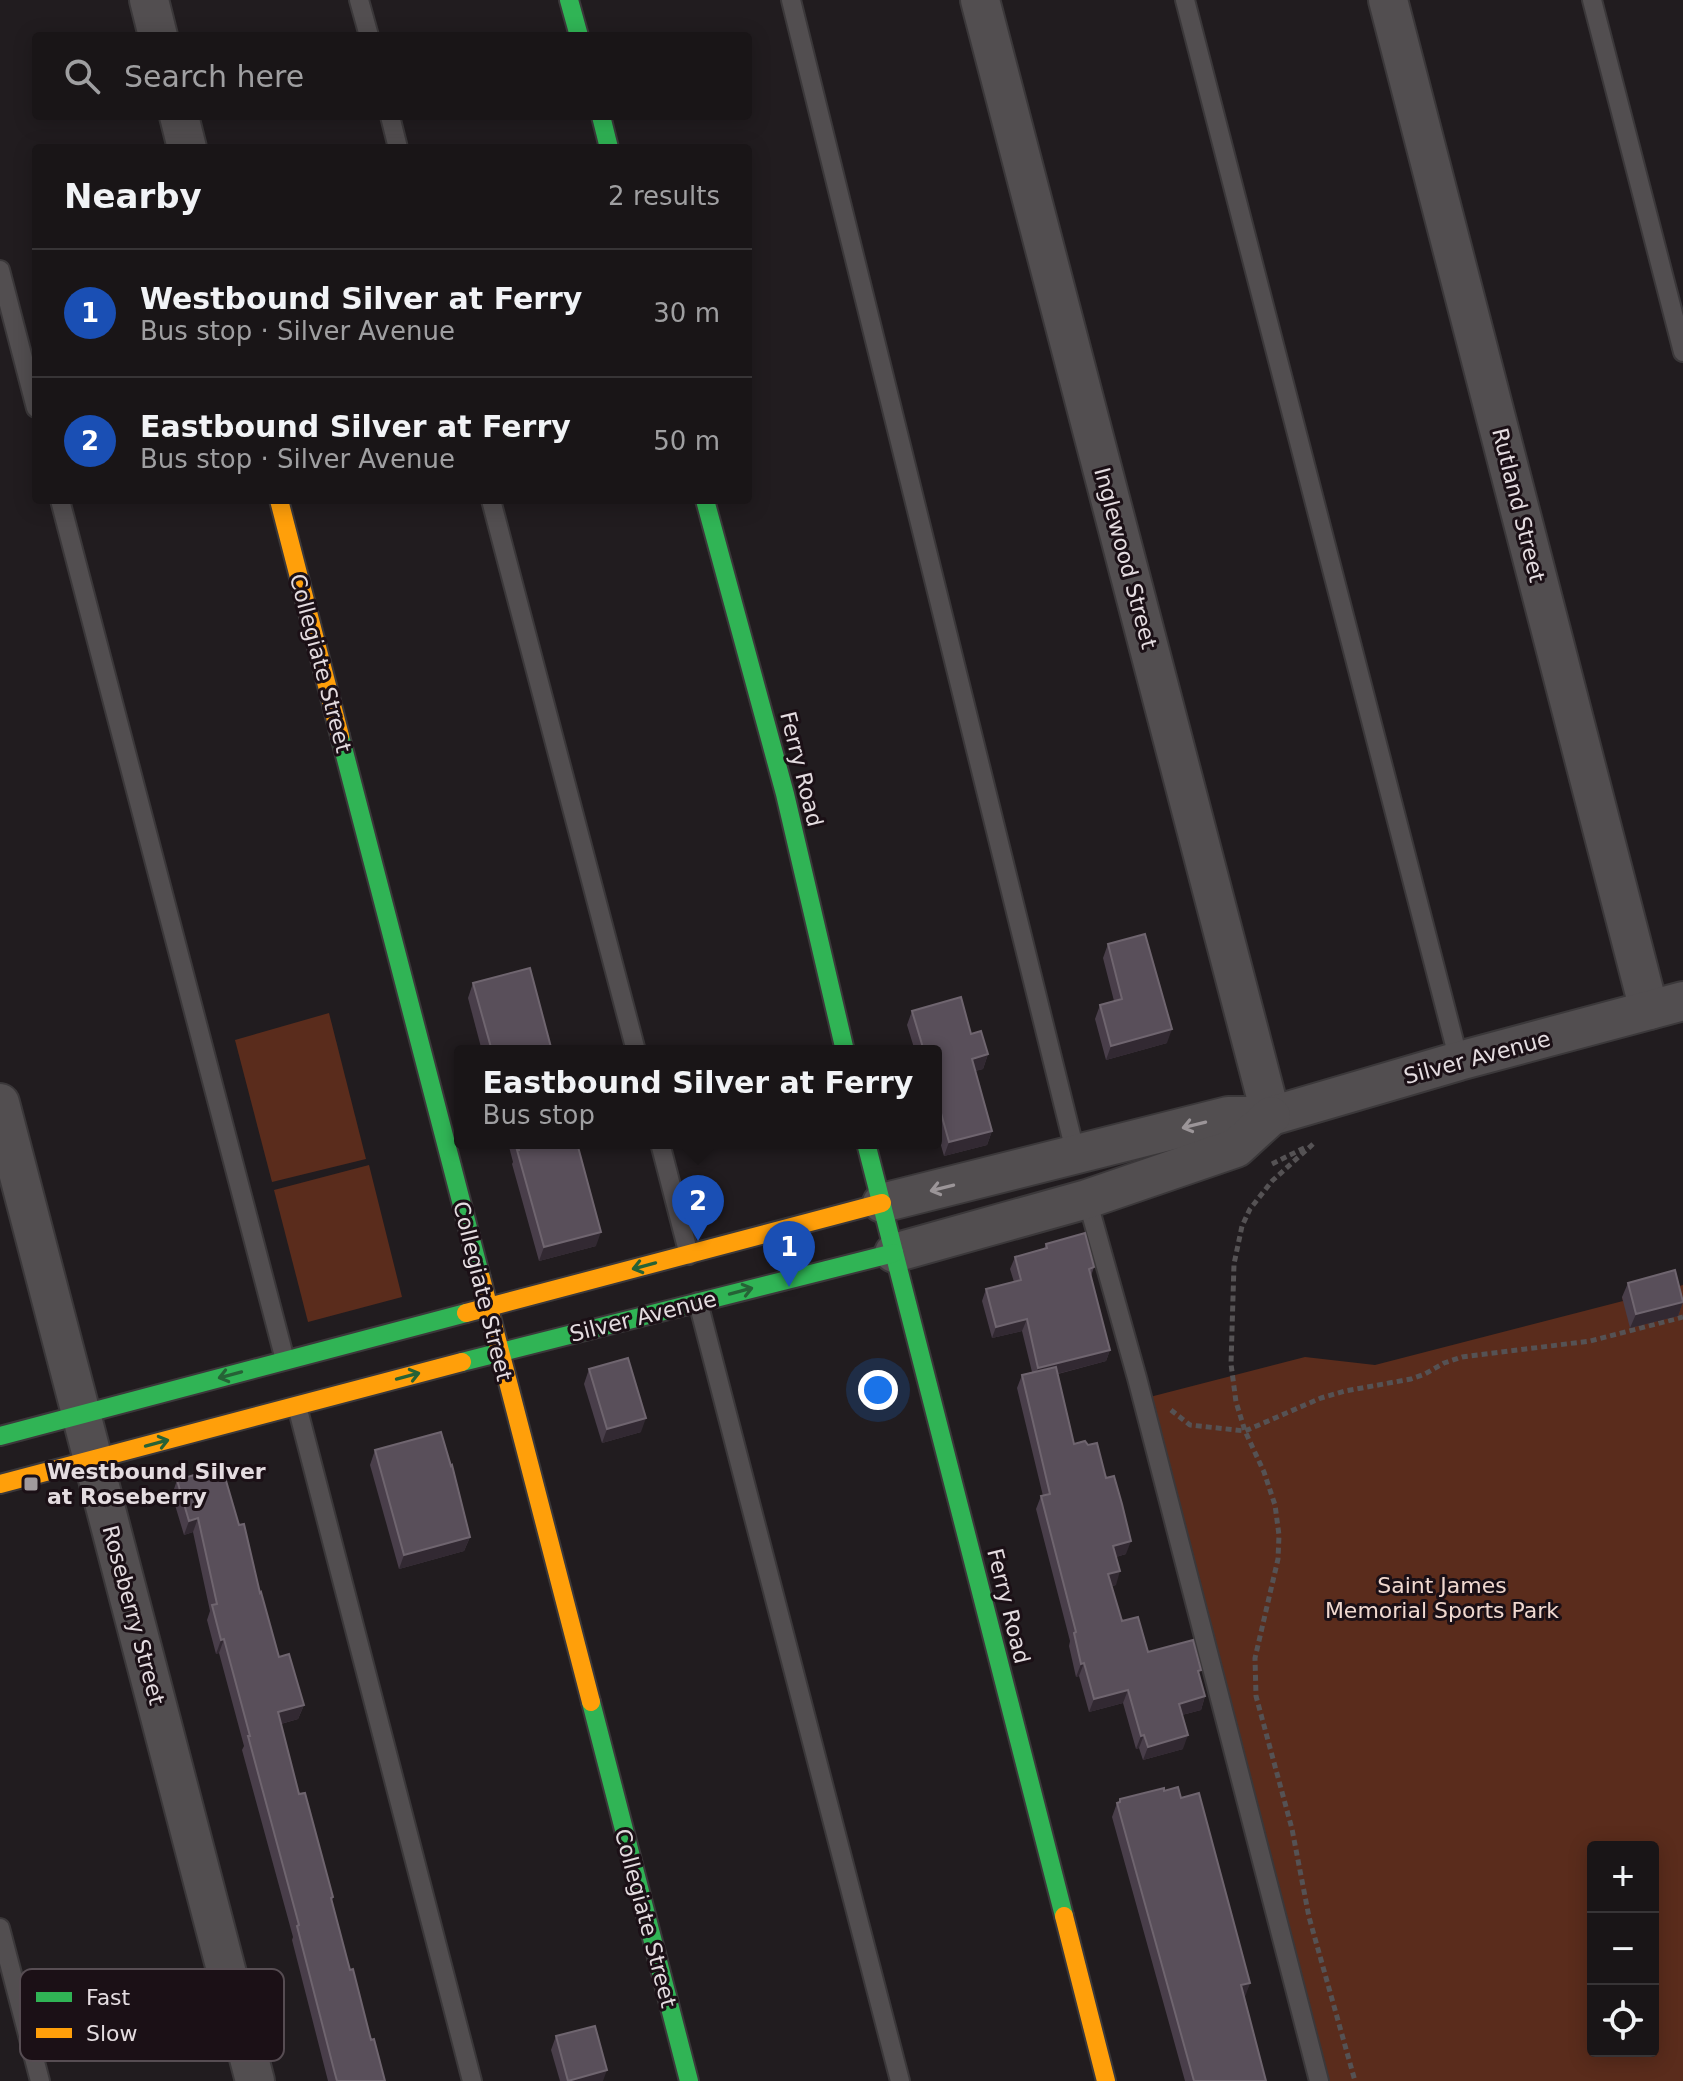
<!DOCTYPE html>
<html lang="en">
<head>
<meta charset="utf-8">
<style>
  :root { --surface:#191517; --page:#262224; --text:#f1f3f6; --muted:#9f9fa1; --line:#373436; --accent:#a0999c }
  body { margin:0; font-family:"DejaVu Sans",sans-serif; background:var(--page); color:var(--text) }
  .controls { position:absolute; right:24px; bottom:24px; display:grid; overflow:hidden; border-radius:8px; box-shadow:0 4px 20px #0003 }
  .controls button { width:72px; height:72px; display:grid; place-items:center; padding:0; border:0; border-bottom:2px solid var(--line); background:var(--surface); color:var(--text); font:40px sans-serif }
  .you { position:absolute; left:878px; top:1390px; width:28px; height:28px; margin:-20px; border:6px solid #fff; border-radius:50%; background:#1a73e8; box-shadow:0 0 0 12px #1a73e833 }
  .badge { display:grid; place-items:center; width:52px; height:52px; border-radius:50%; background:var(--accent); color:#fff; font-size:26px; font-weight:700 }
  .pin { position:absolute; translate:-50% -66px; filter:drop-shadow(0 2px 4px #0008) }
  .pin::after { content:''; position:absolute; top:42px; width:28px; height:24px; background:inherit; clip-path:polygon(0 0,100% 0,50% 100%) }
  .popup { position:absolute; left:454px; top:1045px; width:488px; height:104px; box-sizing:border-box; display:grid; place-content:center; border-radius:8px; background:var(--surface); filter:drop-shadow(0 2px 6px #0005); font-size:26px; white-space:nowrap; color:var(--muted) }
  .popup b { font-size:30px; color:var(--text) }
  .popup::after { content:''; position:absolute; left:50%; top:100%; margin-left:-16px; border:16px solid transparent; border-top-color:var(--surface) }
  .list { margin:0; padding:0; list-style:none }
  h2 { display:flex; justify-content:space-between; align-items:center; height:104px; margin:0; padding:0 32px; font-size:34px }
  h2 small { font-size:26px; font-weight:400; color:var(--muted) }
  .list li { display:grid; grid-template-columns:52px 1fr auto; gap:24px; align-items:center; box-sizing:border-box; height:128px; padding:0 32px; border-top:2px solid var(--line) }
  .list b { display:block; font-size:30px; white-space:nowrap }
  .list p { margin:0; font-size:26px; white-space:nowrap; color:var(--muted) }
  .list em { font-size:26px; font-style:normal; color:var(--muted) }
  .icon { flex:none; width:44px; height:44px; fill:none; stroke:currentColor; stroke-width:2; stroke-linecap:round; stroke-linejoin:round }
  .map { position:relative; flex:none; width:1683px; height:2081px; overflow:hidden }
  .search { position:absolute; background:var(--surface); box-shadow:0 4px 20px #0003; left:32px; top:32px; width:720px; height:88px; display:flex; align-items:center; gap:20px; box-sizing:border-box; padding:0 28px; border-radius:8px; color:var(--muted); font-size:30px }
  .panel { position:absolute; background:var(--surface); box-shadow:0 4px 20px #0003; left:32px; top:144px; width:720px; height:360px; border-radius:8px }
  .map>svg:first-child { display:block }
  .green { fill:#5a2c1c; fill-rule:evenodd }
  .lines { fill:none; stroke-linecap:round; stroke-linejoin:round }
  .lane-casing { stroke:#3b383a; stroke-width:22 }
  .street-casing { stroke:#3b383a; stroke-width:42 }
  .fast-casing { stroke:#3b383a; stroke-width:22 }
  .slow-casing { stroke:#3b383a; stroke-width:22 }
  .path { stroke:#555254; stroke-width:5; stroke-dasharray:6 4; stroke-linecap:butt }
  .lane { stroke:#524e50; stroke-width:18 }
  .street { stroke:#524e50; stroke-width:38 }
  .fast { stroke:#30b455; stroke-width:18 }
  .slow { stroke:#ff9f0a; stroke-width:18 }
  .wall { fill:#493e4a }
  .shaded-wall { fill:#322932 }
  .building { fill:#594f5a; stroke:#6f656f; stroke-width:2 }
  .oneway { stroke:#9b9598 }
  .oneway2 { stroke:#266236 }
  .poi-dot { fill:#a0999c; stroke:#1b1016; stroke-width:3 }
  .labels { text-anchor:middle; stroke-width:6; stroke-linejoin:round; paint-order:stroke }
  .street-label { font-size:22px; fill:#e4dce0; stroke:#1b1016 }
  .poi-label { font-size:22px; font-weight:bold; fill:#e4dce0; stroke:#1b1016; text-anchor:start }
  .park-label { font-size:22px; fill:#f0d8cf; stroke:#1b1016 }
  .key { fill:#1b1016; stroke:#574d53; stroke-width:2 }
  .key-label { font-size:22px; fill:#e4dce0 }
</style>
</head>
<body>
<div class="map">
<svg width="1683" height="2081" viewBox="0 0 1683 2081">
  <rect width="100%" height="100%" fill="#211c1f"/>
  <!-- green -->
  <g class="green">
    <polygon points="329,1013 366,1159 272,1182 235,1040"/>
    <polygon points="369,1165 402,1297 308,1322 274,1190"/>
    <path d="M1670,1285L1671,1288L1683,1285V2081H1319L1142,1399L1305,1357L1375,1365L1623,1301L1622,1297ZM1593,1847H1653V2051H1593Z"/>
  </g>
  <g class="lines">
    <!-- lane casing -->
    <g class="lane-casing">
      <g id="lane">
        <polyline points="359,0 369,36"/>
        <polyline points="791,0 1076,1155"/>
        <polyline points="1185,0 1459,1061"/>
        <polyline points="1592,0 1683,352"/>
        <polyline points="390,116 398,148"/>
        <polyline points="0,270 36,408"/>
        <polyline points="60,500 285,1360"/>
        <polyline points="491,500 636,1051"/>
        <polyline points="660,1143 689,1255"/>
        <polyline points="1087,1199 1137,1378 1319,2081"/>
        <polyline points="698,1302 900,2081"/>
        <polyline points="297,1406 472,2081"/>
        <polyline points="0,1928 40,2081"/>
      </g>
    </g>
    <!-- street casing -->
    <g class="street-casing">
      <g id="street">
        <polyline points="149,0 158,36"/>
        <polyline points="980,0 1271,1116"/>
        <polyline points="1388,0 1649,1010"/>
        <polyline points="179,116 187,148"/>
        <polyline points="0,1103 255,2081"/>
        <polyline points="882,1203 1228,1116 1271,1116 1459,1061 1683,1001"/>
        <polyline points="894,1253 1087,1199 1236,1148 1271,1116"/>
      </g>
    </g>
    <!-- fast casing -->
    <g class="fast-casing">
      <g id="fast">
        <polyline points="569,0 579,36"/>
        <polyline points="601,116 609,148"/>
        <polyline points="705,500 785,794 845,1051"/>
        <polyline points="340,736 481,1278"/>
        <polyline points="866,1143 1064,1916"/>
        <polyline points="462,1362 894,1253"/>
        <polyline points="0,1436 466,1313"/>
        <polyline points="591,1702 689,2081"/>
      </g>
    </g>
    <!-- slow casing -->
    <g class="slow-casing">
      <g id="slow">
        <polyline points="279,500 340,736"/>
        <polyline points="481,1278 591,1702"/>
        <polyline points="466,1313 882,1203"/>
        <polyline points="0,1484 462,1362"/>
        <polyline points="1064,1916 1106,2081"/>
      </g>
    </g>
    <!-- path -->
    <g class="path">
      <polyline points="1313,1144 1272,1181 1250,1209 1242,1226 1234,1264 1231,1364 1236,1402 1245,1431 1264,1472 1275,1505 1279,1535 1278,1559 1255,1658 1256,1696 1292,1829 1309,1917 1355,2081"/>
      <polyline points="1272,1164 1306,1147"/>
      <polyline points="1171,1410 1190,1425 1245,1431 1321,1398 1345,1391 1411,1379 1425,1374 1444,1363 1462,1357 1590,1341 1683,1317"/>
    </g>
    <!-- lane -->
    <use href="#lane" class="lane"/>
    <!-- street -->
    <use href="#street" class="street"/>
    <!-- fast -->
    <use href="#fast" class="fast"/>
    <!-- slow -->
    <use href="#slow" class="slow"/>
  </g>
  <!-- wall -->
  <g class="wall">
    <polygon points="1108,944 1167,1043 1106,1060 1095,1019 1100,1005 1114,1001 1103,958"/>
    <polygon points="473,983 552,1051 482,1051 468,998"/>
    <polygon points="912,1011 971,1034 988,1054 983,1069 975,1071 992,1131 987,1145 944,1156 936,1128 936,1051 915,1051 907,1025"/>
    <polygon points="508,1143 577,1143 596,1246 539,1261 512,1164 513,1162"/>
    <polygon points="1046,1244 1094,1267 1091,1276 1110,1350 1106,1361 1058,1374 1074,1444 1126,1554 1116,1557 1116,1585 1112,1586 1122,1621 1148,1652 1199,1675 1205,1696 1201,1710 1182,1715 1183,1749 1143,1760 1139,1748 1136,1749 1123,1703 1089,1712 1079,1676 1076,1677 1069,1646 1070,1641 1036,1509 1041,1496 1043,1496 1017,1388 1022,1375 1032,1372 1022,1331 992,1338 982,1301 986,1289 1014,1282 1010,1269 1015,1257 1044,1249"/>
    <polygon points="1628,1283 1683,1302 1678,1316 1630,1328 1622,1297"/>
    <polygon points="589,1369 641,1432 602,1443 584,1384"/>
    <polygon points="375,1450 470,1537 464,1551 399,1569 370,1465"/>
    <polygon points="177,1480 260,1593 279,1657 304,1705 298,1719 281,1724 299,1794 333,1897 332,1900 350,1970 371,2040 385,2081 328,2081 292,1940 293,1937 242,1750 244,1746 219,1653 216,1654 207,1620 210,1611 193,1532 184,1535 172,1495"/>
    <polygon points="1164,1791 1181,1798 1250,1983 1244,1997 1266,2081 1185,2081 1112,1817 1117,1803 1119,1802 1120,1799"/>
    <polygon points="556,2036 603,2081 560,2081 551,2050"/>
  </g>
  <!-- shaded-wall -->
  <g class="shaded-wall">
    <polygon points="1172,1029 1167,1043 1106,1060 1111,1046"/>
    <polygon points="988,1054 983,1069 967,1073 972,1059"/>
    <polygon points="992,1131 987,1145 944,1156 949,1142"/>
    <polygon points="601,1232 596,1246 539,1261 544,1247"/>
    <polygon points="1683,1302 1678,1316 1630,1328 1636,1314"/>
    <polygon points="1027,1319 1022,1331 992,1338 996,1327"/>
    <polygon points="1110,1350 1106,1361 1034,1380 1038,1368"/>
    <polygon points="646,1418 641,1432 602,1443 607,1429"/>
    <polygon points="198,1518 193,1532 184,1535 189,1521"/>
    <polygon points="470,1537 464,1551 399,1569 404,1555"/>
    <polygon points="1131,1541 1126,1554 1108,1559 1113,1546"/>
    <polygon points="1120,1571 1116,1585 1104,1588 1108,1574"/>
    <polygon points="224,1639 219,1653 216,1654 221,1640"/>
    <polygon points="1084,1663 1079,1676 1076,1677 1081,1664"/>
    <polygon points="1128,1690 1123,1703 1089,1712 1094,1699"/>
    <polygon points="1205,1696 1201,1710 1174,1717 1179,1704"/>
    <polygon points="304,1705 298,1719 273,1726 278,1712"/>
    <polygon points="1144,1735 1139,1748 1136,1749 1141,1736"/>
    <polygon points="1188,1735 1183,1749 1143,1760 1148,1747"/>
    <polygon points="1250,1983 1245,1997 1236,1999 1241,1985"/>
    <polygon points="607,2070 603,2081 568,2081"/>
  </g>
  <!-- building -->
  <g class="building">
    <polygon points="1145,934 1172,1029 1111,1046 1100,1005 1122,999 1108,944"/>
    <polygon points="530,968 552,1051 492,1051 473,983"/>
    <polygon points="961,997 971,1034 981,1031 988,1054 972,1059 992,1131 949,1142 936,1095 936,1051 924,1051 912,1011"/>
    <polygon points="517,1143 577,1143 601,1232 544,1247 517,1150 519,1150"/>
    <polygon points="1085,1233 1094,1267 1089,1269 1110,1350 1038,1368 1027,1319 996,1327 986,1289 1021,1280 1015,1257 1047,1248 1046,1244"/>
    <polygon points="1675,1270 1683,1302 1636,1314 1628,1283"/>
    <polygon points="628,1358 646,1418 607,1429 589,1369"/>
    <polygon points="1056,1367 1074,1444 1085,1441 1088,1445 1097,1443 1106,1478 1114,1476 1122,1504 1131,1541 1113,1546 1120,1571 1108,1574 1122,1621 1138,1617 1148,1652 1193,1640 1201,1670 1198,1671 1205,1696 1179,1704 1188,1735 1148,1747 1144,1735 1141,1736 1128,1690 1094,1699 1084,1663 1081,1664 1074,1633 1076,1632 1041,1496 1050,1494 1022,1375"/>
    <polygon points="441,1432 451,1466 452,1465 470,1537 404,1555 375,1450"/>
    <polygon points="222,1467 239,1525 244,1524 260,1593 261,1592 279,1657 289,1654 304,1705 278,1712 299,1794 305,1793 333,1897 331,1898 350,1970 353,1969 371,2040 374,2039 385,2081 337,2081 334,2070 297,1926 299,1925 248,1736 250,1736 224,1639 221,1640 212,1605 217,1604 198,1518 189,1521 177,1480"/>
    <polygon points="1178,1787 1181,1798 1199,1793 1250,1983 1241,1985 1266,2081 1194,2081 1117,1803 1120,1802 1120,1799 1164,1788 1164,1791"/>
    <polygon points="595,2026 607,2070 568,2081 556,2036"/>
  </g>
  <!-- one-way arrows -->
  <defs><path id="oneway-shaft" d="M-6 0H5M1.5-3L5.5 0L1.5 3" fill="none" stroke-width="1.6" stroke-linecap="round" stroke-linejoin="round" transform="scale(2)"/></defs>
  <g class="oneway">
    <use href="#oneway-shaft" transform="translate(1194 1125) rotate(166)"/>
    <use href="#oneway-shaft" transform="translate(942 1188) rotate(166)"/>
  </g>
  <g class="oneway2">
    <use href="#oneway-shaft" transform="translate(644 1266) rotate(165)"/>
    <use href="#oneway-shaft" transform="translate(741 1291) rotate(-15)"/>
    <use href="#oneway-shaft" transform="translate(230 1375) rotate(165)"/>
    <use href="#oneway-shaft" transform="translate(408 1376) rotate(-15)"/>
    <use href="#oneway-shaft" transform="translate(157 1443) rotate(-15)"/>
  </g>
  <!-- markers -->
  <rect class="poi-dot" x="23" y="1476" width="16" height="16" rx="4"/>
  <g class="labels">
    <!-- street labels -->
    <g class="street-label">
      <text transform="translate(1519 505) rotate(76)" y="8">Rutland Street</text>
      <text transform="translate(1126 558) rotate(75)" y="8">Inglewood Street</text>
      <text transform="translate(321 663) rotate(75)" y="8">Collegiate Street</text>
      <text transform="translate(802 769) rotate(76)" y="8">Ferry Road</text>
      <text transform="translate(1477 1057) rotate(-15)" y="8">Silver Avenue</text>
      <text transform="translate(483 1291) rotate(76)" y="8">Collegiate Street</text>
      <text transform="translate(643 1316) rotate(-14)" y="8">Silver Avenue</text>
      <text transform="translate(1009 1606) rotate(76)" y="8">Ferry Road</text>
      <text transform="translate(134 1615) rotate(75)" y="8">Roseberry Street</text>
      <text transform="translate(646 1918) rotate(75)" y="8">Collegiate Street</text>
    </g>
    <!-- poi labels -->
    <g class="poi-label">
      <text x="47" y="1479">Westbound Silver<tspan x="47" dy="25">at Roseberry</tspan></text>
    </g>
    <!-- park labels -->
    <g class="park-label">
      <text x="1442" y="1593">Saint James<tspan x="1442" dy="25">Memorial Sports Park</tspan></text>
    </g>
  </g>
  <!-- legend -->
  <rect x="20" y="1969" width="264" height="92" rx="12" class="key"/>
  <rect x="36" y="1992" width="36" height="10" fill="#30b455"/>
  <rect x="36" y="2028" width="36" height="10" fill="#ff9f0a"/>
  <g class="key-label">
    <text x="86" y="2005">Fast</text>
    <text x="86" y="2041">Slow</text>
  </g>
</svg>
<div class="controls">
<button>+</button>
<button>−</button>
<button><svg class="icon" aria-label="locate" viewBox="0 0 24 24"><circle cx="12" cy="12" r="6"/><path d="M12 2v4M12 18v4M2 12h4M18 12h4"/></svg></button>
</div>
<div class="you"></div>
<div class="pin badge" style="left:789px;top:1287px;background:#1a4fb4">1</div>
<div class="pin badge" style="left:698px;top:1241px;background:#1a4fb4">2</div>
<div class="popup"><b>Eastbound Silver at Ferry</b>Bus stop</div>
<div class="search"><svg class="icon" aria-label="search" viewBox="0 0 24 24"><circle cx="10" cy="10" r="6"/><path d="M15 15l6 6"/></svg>Search here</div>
<section class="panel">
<h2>Nearby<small>2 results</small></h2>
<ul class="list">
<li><span class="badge" style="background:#1a4fb4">1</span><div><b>Westbound Silver at Ferry</b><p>Bus stop · Silver Avenue</p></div><em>30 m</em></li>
<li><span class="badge" style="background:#1a4fb4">2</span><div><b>Eastbound Silver at Ferry</b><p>Bus stop · Silver Avenue</p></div><em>50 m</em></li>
</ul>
</section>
</div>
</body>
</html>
